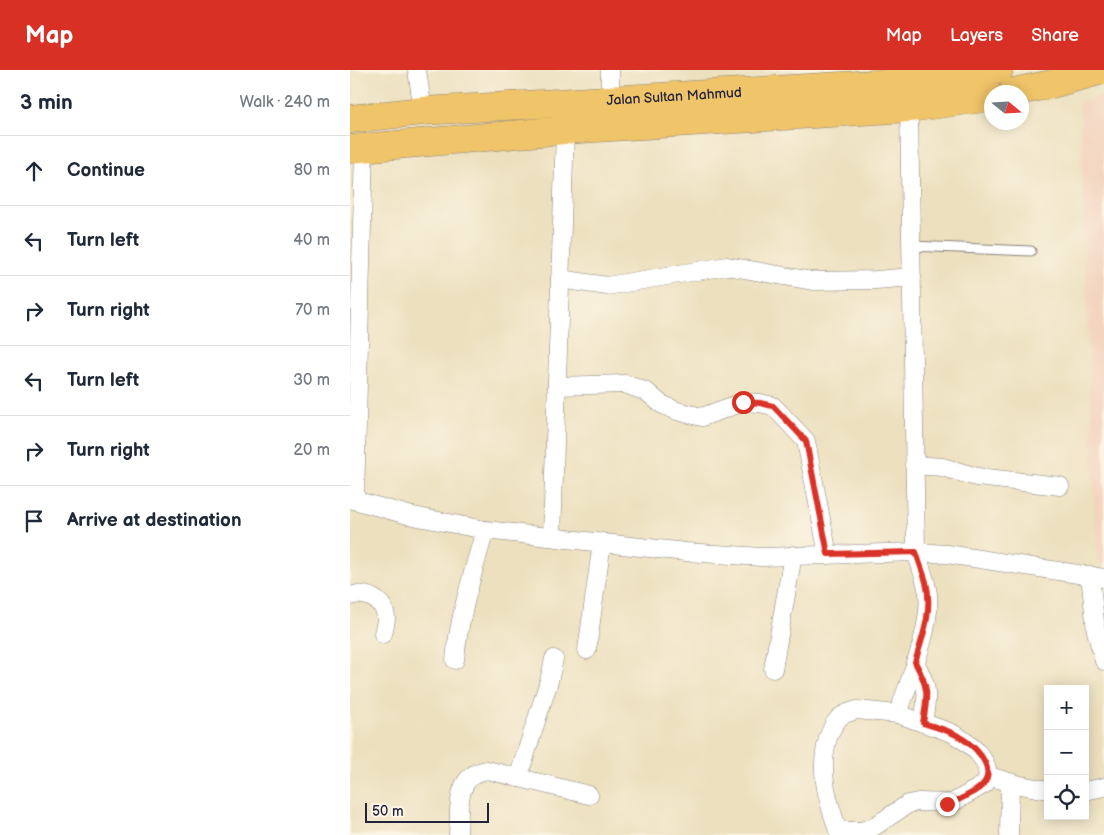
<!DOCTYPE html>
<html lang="en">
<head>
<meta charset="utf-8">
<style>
  :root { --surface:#fff; --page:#f2f2f3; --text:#1f2937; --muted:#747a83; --line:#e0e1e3; --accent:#d93025 }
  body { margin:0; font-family:"Balsamiq Sans",sans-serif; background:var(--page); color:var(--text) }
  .controls { position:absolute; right:15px; bottom:15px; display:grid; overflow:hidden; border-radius:0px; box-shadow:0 2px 12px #0003 }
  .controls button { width:45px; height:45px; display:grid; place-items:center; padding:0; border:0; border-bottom:1px solid var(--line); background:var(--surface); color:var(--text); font:25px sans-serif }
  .compass { position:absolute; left:634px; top:15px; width:45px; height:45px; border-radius:50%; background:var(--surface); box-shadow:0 2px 12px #0003; rotate:108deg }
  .scale { position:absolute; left:15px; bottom:12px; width:124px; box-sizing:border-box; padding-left:5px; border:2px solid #22223b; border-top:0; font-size:14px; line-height:18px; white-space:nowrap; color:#22223b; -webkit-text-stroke:4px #fcf5e5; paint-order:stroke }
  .stop { position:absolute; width:15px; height:15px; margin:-11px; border:4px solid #d93025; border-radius:50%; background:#fff }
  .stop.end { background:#d93025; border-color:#fff; box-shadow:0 1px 5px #0008 }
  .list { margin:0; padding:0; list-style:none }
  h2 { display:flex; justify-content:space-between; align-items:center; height:65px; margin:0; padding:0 20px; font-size:21px }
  h2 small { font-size:16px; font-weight:400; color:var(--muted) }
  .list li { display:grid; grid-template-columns:32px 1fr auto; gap:15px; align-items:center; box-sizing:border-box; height:70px; padding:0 20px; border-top:1px solid var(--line) }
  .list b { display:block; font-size:19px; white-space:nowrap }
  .list em { font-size:16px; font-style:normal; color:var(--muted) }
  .icon { flex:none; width:28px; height:28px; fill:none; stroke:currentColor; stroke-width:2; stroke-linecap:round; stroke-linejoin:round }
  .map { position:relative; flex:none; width:754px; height:765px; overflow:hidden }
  header { display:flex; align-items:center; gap:30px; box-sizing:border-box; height:70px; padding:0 25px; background:var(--accent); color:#fff }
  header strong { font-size:24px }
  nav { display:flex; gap:28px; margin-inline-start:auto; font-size:18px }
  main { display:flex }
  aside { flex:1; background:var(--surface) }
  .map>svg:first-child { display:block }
  .built { fill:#f3d4bf }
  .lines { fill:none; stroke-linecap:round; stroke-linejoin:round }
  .service-casing { stroke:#87817c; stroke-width:11 }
  .minor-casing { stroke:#87817c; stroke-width:19 }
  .trunk-casing { stroke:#87817c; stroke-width:29 }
  .service { stroke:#fff; stroke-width:9 }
  .minor { stroke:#fff; stroke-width:18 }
  .trunk { stroke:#f0c469; stroke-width:28 }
  .route { stroke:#d93025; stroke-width:6 }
  .labels { text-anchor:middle; stroke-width:4.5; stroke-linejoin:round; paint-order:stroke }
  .street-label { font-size:14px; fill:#22223b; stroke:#fcf5e5 }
</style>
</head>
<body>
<header>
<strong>Map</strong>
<nav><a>Map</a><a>Layers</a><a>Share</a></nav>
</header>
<main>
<aside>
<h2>3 min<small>Walk · 240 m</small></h2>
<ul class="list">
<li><svg class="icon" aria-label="ahead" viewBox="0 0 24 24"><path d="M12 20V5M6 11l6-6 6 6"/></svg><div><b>Continue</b></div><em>80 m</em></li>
<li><svg class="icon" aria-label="left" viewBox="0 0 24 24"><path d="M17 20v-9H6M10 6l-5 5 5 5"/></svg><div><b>Turn left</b></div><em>40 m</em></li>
<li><svg class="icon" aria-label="right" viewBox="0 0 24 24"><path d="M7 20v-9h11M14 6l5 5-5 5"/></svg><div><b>Turn right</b></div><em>70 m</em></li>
<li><svg class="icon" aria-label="left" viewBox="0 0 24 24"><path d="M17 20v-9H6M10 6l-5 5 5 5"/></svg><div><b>Turn left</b></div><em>30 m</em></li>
<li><svg class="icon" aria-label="right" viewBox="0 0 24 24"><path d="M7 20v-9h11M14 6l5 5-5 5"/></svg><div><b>Turn right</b></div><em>20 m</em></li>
<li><svg class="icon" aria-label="arrive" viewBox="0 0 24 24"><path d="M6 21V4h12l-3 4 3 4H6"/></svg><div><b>Arrive at destination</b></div></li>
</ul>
</aside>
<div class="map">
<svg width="754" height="765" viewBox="0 0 754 765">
  <rect width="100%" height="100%" fill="#fcf5e5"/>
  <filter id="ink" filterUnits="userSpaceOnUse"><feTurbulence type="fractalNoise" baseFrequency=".02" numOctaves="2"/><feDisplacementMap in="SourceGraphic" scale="10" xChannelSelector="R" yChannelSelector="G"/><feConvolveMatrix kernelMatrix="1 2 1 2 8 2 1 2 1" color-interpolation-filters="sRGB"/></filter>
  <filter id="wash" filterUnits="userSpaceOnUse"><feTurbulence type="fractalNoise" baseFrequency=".0096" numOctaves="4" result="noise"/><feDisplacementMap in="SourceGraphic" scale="20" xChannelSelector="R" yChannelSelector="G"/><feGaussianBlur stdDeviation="1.12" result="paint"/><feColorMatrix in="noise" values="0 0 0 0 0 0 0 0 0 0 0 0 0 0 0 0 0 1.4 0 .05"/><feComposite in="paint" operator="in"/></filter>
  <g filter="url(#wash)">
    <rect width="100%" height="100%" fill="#ece0be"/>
    <!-- built -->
    <polygon class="built" points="754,24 754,494 747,491 729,33"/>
  </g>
  <g filter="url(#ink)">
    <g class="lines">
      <!-- service casing -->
      <g class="service-casing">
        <polyline id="service" points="561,176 681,181"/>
      </g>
      <!-- minor casing -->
      <g class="minor-casing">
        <g id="minor">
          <polyline points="67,0 73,41"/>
          <polyline points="260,0 260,31"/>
          <polyline points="210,209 257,216 377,196 463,211 526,210 562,207"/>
          <polyline points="207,316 275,314 297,322 311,334 327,341 352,347 393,332 410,333 423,336 456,371 478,485"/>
          <polyline points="564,395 592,397 627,407 710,416"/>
          <polyline points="0,429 58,445 135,460 336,482 412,487 566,482 597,484 754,508"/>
          <polyline points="5,430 14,77"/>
          <polyline points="202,467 215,60"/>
          <polyline points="740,505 746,561 754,591"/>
          <path d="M0,526C15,521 35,530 36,548C36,553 34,558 33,564"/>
          <polyline points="237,580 252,472"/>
          <path d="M105,590C109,546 123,503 135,460"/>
          <path d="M565,592C579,618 578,624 573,653"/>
          <polyline points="423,599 443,485"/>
          <path d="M507,640L548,644L602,663C618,672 646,692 635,714L602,733L568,732L558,734L522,758L511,761H488C483,745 477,729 475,712C472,692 475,663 489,648C494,643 500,642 507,640Z"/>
          <path d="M548,644C559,611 582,557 578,524C576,509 570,496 566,482L559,38"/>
          <polyline points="638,706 670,715 698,720"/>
          <polyline points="168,708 199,611 204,589"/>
          <polyline points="735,721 754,717"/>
          <path d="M108,765C110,739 104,705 137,700L239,725"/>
          <polyline points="659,765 660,713"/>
        </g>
      </g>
      <!-- trunk casing -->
      <g class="trunk-casing">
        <g id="trunk">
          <polyline points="663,22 702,14 753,0"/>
          <path id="s1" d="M0,49L73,41L557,12L649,0"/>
          <polyline points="0,79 215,60 559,38 642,27"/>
        </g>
      </g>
      <!-- service -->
      <use href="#service" class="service"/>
      <!-- minor -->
      <use href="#minor" class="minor"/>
      <!-- trunk -->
      <use href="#trunk" class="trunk"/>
    </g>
  </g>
  <g class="lines" filter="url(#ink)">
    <!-- route -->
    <path class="route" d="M393,332L410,333L423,336L456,371L478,484L566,482C569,492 573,502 576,512C583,540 573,566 565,592C579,618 578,624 573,653C585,657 599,660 610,667C628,678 653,705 625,721C616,726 607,732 597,734"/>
  </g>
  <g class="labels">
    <!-- street labels -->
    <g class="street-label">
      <text dy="5" stroke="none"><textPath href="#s1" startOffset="325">Jalan Sultan Mahmud</textPath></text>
    </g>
  </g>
</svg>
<div class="controls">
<button>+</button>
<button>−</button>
<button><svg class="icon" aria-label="locate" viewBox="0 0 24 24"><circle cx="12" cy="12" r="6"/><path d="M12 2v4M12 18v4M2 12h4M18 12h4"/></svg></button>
</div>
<svg class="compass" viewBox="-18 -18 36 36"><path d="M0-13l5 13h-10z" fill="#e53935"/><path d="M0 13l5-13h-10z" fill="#747a83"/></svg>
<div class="scale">50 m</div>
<div class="stop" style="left:393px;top:332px"></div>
<div class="stop end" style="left:597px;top:734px"></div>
</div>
</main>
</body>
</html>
